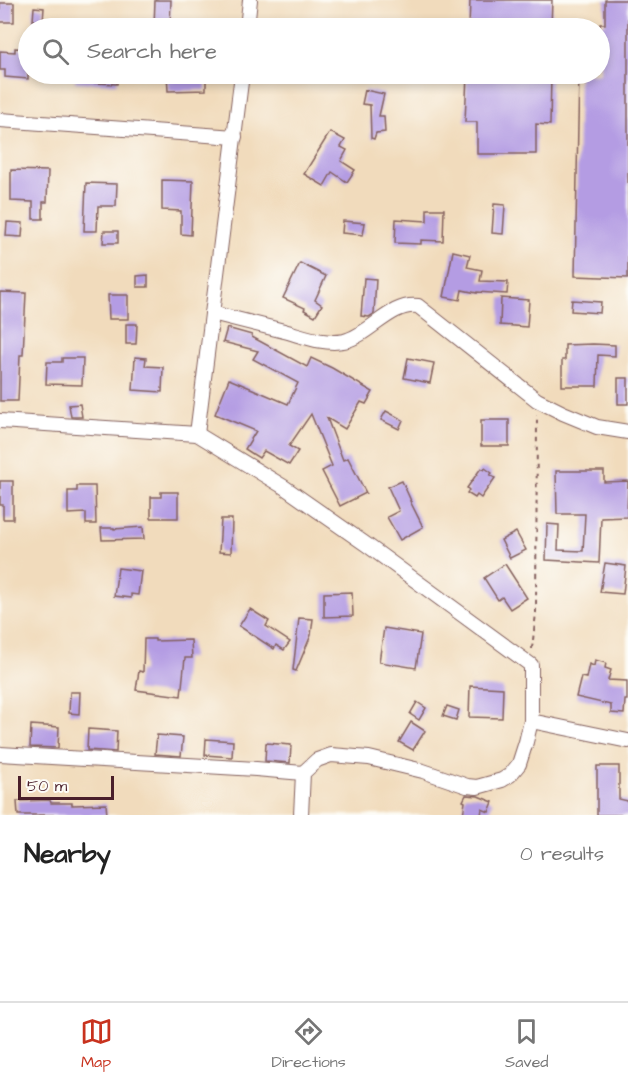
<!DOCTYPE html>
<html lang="en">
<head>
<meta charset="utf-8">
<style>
  :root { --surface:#fff; --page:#f2f2f2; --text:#222; --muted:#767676; --line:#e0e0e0; --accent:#c8321e }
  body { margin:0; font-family:"Architects Daughter",sans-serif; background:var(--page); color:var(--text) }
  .scale { position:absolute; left:18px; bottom:15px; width:96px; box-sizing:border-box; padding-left:6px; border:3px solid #4a1f2b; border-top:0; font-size:16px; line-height:21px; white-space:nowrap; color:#4a1f2b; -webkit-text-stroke:4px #fdfcf7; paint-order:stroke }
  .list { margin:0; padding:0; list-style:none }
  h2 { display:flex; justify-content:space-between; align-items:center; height:78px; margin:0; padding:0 24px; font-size:26px }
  h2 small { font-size:20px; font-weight:400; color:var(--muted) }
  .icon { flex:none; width:33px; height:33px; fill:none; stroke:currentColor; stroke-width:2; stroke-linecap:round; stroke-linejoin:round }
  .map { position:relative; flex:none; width:628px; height:815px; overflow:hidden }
  .search { position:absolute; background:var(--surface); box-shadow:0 3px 9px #0003; left:18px; right:18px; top:18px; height:66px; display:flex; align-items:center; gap:15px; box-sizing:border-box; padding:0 21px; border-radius:33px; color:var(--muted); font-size:22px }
  .sheet { height:186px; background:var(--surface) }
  nav { display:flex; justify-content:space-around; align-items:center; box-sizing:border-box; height:84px; border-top:2px solid var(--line); background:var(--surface); font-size:16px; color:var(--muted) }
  nav a { display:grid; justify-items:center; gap:3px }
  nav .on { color:var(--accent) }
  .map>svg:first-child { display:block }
  .building { fill:#b49ce3 }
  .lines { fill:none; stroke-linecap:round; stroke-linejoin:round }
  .minor-casing { stroke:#84615e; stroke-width:16 }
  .path { stroke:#84615e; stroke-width:2; stroke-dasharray:4.5 4.5; stroke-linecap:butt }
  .minor { stroke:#fff; stroke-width:14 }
</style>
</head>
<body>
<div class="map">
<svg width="628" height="815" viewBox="0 0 628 815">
  <rect width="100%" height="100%" fill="#fdfcf7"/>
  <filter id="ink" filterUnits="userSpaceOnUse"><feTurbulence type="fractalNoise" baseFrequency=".0167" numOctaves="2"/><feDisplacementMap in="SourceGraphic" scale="12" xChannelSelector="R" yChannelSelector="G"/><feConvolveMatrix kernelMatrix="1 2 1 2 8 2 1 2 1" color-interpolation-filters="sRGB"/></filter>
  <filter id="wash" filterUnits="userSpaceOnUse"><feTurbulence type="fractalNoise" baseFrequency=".008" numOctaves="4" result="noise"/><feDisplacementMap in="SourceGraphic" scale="24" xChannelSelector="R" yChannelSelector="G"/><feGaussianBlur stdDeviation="1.35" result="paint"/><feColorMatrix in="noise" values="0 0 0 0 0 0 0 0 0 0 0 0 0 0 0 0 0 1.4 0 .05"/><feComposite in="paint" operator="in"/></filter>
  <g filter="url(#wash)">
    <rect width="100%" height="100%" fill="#f1dbbc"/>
    <g id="blocks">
      <!-- building -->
      <g class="building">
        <polygon points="155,0 171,0 170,27 154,26"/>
        <polygon points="470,0 552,0 551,28 469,28"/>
        <polygon points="605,0 628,0 628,278 575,276 579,74 600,74 600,24 605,24"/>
        <rect x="0" y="3" width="14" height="19"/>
        <polygon points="34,7 44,8 43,21 33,21"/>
        <polygon points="15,48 28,49 28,79 5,77 5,70 0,70 0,51 15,52"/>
        <polygon points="75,74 118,74 117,84 75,82"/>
        <polygon points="167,74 206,74 206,90 168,91"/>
        <polygon points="467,74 551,74 550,125 536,124 536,154 477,154 477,122 465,122"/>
        <polygon points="365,90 384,94 379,116 384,116 385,132 376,133 374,139 371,138 370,105 362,104"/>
        <polygon points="330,132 345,140 341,147 347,150 341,161 355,170 347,182 332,172 324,186 304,174"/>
        <polygon points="11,170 48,171 47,202 43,202 43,219 33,219 33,202 11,201"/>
        <polygon points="162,180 193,181 191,235 181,234 181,211 162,210"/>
        <polygon points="86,183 117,184 116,206 98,206 97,231 84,231"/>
        <polygon points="494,204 505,205 503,234 492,233"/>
        <polygon points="427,209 444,209 443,241 421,240 421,244 395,243 396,219 427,221"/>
        <polygon points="343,221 365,223 363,235 342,233"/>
        <polygon points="7,222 23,223 22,237 6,236"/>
        <polygon points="104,231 118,231 118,243 103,243"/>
        <polygon points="453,251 470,255 467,267 482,270 480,281 508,282 507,294 477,292 477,293 462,290 460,300 444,297"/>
        <polygon points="300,263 326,276 315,300 322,305 315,316 304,310 305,308 283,298"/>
        <polygon points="148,275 148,287 137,287 137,276"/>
        <polygon points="364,278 376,279 374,314 369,317 361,316"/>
        <polygon points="0,292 26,293 23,355 20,355 18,401 0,401"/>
        <polygon points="108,295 128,295 128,319 109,319"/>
        <polygon points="501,298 529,300 527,327 500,325"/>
        <polygon points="572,300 601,302 600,313 571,311"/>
        <polygon points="126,324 137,324 136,344 126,344"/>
        <polygon points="227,328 252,335 252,337 307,367 311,358 332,368 373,392 366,404 361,402 345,429 327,418 343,460 348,458 366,493 340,506 322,471 332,466 311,414 289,446 298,451 289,465 264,451 259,458 245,449 256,431 215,414 229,379 288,404 298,383 253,359 258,351 223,342"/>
        <polygon points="593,344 615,345 615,356 598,355 597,386 562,386 562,360 565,360 565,345"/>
        <polygon points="135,357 146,358 145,366 163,367 162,392 133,390"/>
        <polygon points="62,358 83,358 82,385 46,384 47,362 62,362"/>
        <polygon points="408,358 434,363 430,383 404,378"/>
        <rect x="618" y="378" width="10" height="26"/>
        <polygon points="80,404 82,417 71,417 69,405"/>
        <polygon points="386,411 403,420 399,429 381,420"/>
        <rect x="481" y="420" width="28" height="26"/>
        <polygon points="481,468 484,470 485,468 492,473 490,475 495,478 481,498 477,495 475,498 467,493 469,490 467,488"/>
        <polygon points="556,471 604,471 604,482 628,481 627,517 601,518 599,563 546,560 547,524 559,525 558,550 583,551 585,514 557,514"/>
        <polygon points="0,481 13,481 13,519 3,519 3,505 0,505"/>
        <polygon points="402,481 411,501 410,501 423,527 400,540 387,517 399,511 388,487"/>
        <polygon points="77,486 95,486 96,524 86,524 86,513 68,514 68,491 77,491"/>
        <polygon points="161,492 178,492 178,518 151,518 151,497 161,497"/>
        <polygon points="221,519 232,519 231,553 219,552"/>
        <polygon points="143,527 144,539 102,540 101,528 114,528 114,529"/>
        <polygon points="516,532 526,550 510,558 501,540"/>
        <polygon points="605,563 626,566 623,594 600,592"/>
        <polygon points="505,564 527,598 510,609 502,597 498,600 484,578"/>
        <polygon points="118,568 141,571 138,595 131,594 131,598 114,596"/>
        <polygon points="352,592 353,616 324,617 324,593"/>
        <polygon points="250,609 269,621 266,626 290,642 284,650 276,645 274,649 239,626"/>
        <polygon points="299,618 313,619 311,635 296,671 293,670"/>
        <polygon points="384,628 421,634 416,668 379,662"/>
        <polygon points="144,639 155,639 155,641 191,640 192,658 185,658 181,696 136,690 139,671 143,672"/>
        <polygon points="595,660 606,663 605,668 611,670 608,680 627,681 627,700 625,700 624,714 611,713 611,705 576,697 581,677 586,678 589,664 594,666"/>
        <polygon points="470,686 503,688 502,718 469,717"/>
        <polygon points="70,692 80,692 79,714 69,713"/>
        <polygon points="417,702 426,708 419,720 410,714"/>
        <polygon points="447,706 459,710 456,720 443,716"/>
        <polygon points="411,722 425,731 413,750 399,742"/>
        <polygon points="31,725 59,727 58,748 30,747"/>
        <polygon points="88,729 117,731 116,752 87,750"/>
        <polygon points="157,735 183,737 181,756 155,754"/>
        <polygon points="206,739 233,741 232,757 205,755"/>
        <polygon points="266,743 291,745 290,763 265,761"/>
        <polygon points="597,766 619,766 619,799 628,801 628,815 597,815"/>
        <polygon points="466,795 478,796 493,802 489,812 482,809 481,815 463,815 465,802 463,801"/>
        <polygon points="50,800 51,803 72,803 72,805 106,804 107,815 18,815 17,801"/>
      </g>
    </g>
  </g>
  <g filter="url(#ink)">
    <use href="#blocks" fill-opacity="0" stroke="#84615e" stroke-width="1.5"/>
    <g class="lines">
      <!-- minor casing -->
      <g class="minor-casing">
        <g id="minor">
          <polyline points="247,28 250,0"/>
          <polyline points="0,120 235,137"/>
          <path d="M212,313C236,319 260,325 284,331C303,336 324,345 344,341C370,335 391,302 418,306L537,400L563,413L597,427L628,432"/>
          <polyline points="0,421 197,434 284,487 367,545 531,665 531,721 526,742 519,764 510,775 502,780 477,787 467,786 423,771 369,758 331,755 317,760 303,773 301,815"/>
          <polyline points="197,434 242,74"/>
          <polyline points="531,721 628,741"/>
          <polyline points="0,754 256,769 303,773"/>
        </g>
      </g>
      <!-- path -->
      <polyline class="path" points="532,649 536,613 537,415"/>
      <!-- minor -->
      <use href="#minor" class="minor"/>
    </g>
  </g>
</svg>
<div class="scale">50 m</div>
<div class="search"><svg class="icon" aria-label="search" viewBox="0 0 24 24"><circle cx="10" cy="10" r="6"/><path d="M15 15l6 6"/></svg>Search here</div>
</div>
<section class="sheet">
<h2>Nearby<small>0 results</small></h2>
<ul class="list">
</ul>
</section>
<nav>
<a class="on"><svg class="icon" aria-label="map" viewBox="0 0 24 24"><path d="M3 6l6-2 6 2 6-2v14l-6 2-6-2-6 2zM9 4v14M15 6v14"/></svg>Map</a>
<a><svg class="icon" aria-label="directions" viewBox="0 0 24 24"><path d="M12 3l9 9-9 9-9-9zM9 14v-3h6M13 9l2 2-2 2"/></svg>Directions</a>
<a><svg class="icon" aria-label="saved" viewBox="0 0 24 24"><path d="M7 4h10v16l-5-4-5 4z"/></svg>Saved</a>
</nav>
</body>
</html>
